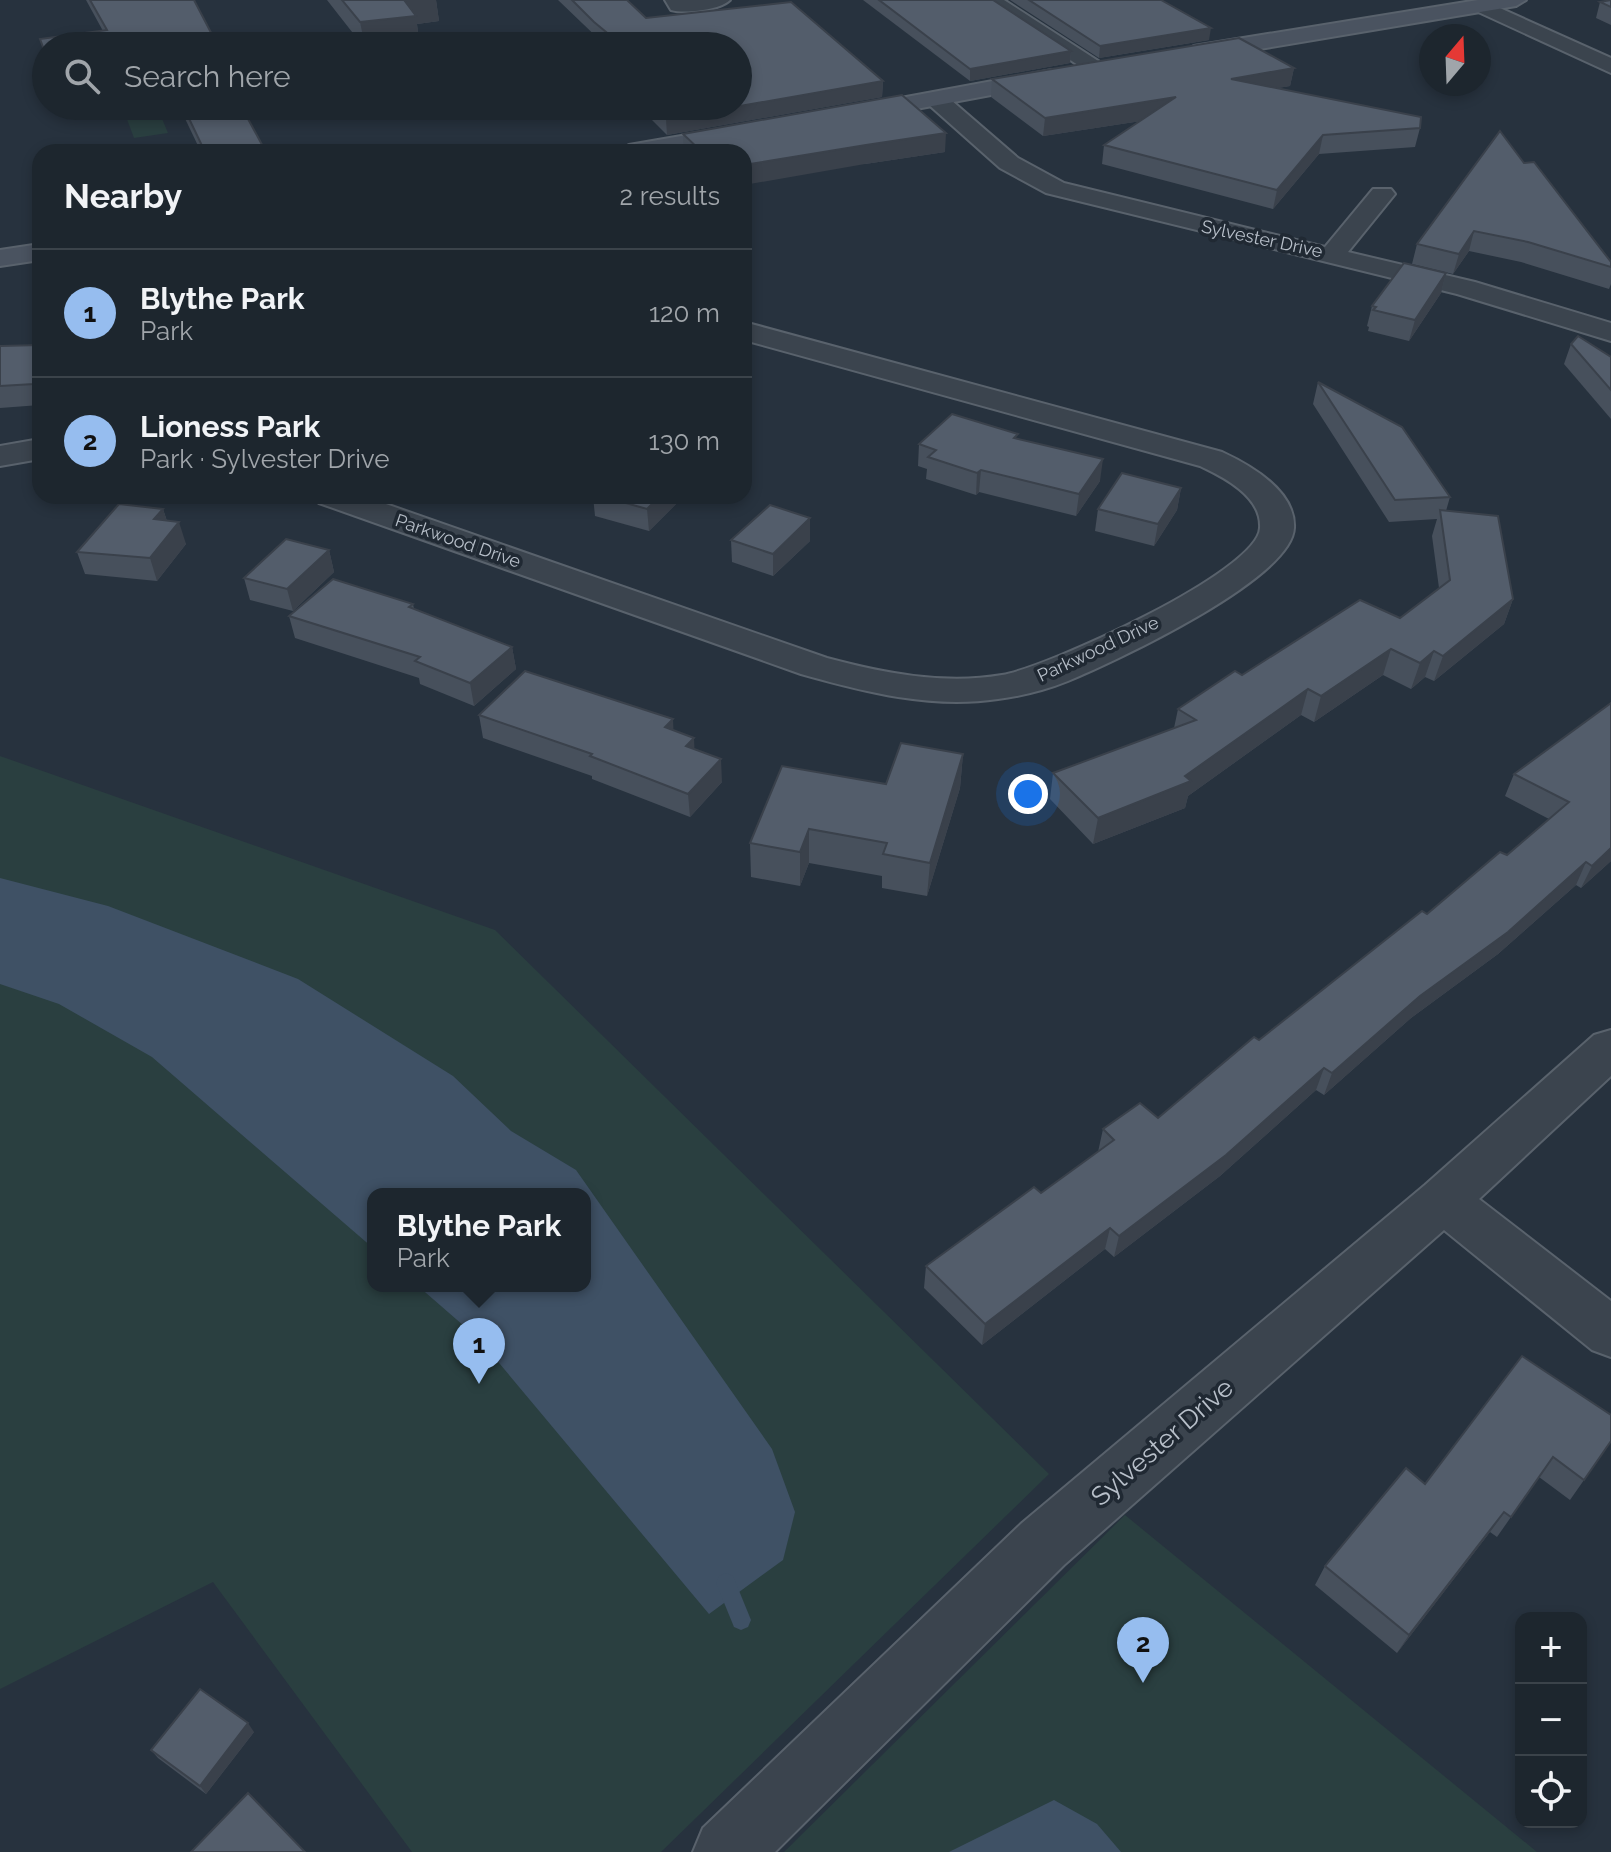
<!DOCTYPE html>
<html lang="en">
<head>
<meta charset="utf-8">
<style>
  :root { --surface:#1d262e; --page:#2a323a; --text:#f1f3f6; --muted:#a0a5aa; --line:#3b434a; --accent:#96bdef }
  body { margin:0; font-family:Raleway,sans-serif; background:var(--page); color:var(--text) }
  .controls { position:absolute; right:24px; bottom:24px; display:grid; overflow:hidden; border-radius:16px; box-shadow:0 4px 12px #0003 }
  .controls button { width:72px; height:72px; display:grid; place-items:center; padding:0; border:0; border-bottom:2px solid var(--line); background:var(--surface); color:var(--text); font:40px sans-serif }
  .compass { position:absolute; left:1419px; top:24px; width:72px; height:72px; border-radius:50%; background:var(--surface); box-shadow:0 4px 12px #0003; rotate:19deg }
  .you { position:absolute; left:1028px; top:794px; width:28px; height:28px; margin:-20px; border:6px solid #fff; border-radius:50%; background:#1a73e8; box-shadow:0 0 0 12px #1a73e833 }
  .badge { display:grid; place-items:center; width:52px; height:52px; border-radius:50%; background:var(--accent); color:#111; font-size:26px; font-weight:700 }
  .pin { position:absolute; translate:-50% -66px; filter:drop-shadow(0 2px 4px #0008) }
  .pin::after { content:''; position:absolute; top:42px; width:28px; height:24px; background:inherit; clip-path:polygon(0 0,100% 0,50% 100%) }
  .popup { position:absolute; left:367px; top:1188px; width:224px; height:104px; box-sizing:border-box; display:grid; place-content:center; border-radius:16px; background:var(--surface); filter:drop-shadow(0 2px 6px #0005); font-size:26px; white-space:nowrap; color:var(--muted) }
  .popup b { font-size:30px; color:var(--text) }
  .popup::after { content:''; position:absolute; left:50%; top:100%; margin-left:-16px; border:16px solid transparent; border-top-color:var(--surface) }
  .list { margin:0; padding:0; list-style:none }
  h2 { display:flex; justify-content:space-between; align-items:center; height:104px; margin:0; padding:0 32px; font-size:34px }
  h2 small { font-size:26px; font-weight:400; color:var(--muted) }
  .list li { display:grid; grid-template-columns:52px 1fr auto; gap:24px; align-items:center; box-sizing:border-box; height:128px; padding:0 32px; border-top:2px solid var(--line) }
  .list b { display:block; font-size:30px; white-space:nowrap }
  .list p { margin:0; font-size:26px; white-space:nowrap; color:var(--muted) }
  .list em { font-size:26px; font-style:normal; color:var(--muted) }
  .icon { flex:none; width:44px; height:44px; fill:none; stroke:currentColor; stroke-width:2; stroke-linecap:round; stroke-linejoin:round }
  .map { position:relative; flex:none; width:1611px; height:1852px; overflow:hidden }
  .search { position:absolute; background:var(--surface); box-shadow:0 4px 12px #0003; left:32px; top:32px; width:720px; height:88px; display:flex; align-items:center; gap:20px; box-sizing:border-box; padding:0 28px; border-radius:44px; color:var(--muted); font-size:30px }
  .panel { position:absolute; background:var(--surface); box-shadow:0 4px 12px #0003; left:32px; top:144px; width:720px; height:360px; border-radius:24px }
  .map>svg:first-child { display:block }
  .green { fill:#2a3f40; fill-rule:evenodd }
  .water { fill:#3f5165 }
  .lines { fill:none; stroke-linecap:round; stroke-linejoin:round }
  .stream { fill:#3f5165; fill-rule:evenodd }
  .street-casing { stroke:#59626c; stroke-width:4 }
  .secondary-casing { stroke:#59626c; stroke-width:4 }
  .street { fill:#3b444e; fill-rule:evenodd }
  .secondary { fill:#4a5360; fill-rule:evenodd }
  .wall { fill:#47505c }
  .shaded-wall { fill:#3a414b }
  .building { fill:#535d6b; stroke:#3a414b; stroke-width:2 }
  .labels { text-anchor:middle; stroke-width:7; stroke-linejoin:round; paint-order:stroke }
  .far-street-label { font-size:18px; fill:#b7bfc9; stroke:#202933 }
  .near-street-label { font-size:26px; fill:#b7bfc9; stroke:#202933 }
</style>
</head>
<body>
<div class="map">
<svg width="1611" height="1852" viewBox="0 0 1611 1852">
  <rect width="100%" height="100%" fill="#27323e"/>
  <!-- green -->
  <g class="green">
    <polygon points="158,109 168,133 134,138 125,114"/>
    <path d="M0,756L495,930L1049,1474L661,1852H412L213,1582L0,1689ZM373,1194H585V1286H373Z"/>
    <polygon points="1125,1515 1537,1852 784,1852"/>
  </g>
  <!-- water -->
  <g class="water">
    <polygon points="0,878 108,906 298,979 453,1076 511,1131 576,1170 772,1449 795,1512 783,1560 709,1614 479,1339 418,1286 585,1286 585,1194 373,1194 373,1248 152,1057 59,1004 0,984"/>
    <polygon points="1054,1800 1097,1824 1121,1852 949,1852"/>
  </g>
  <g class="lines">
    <!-- stream -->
    <polygon class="stream" points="726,1573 733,1576 751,1620 748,1627 741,1630 734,1627 716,1583 719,1576"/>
    <!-- street casing -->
    <g class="street-casing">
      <g id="street">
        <path d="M665,0H730C720,10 685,14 671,10Z"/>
        <polygon points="980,0 1004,0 1109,68 1106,73 1090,73"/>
        <polygon points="1482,0 1611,58 1611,73 1474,10 1471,6 1474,2"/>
        <polygon points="936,92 944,94 1018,158 1064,183 1325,247 1373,189 1391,189 1395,194 1348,252 1475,282 1611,323 1611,341 1457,294 1046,193 1000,168 928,104 925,99 928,94"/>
        <path d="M744,322L1222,452C1250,465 1296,491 1294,528C1292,579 1114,662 1068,681C1046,690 1022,696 998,699C931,709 865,692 801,674L319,503L314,496H363L827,658C883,673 943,685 1002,675C1046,668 1258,572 1260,528C1262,496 1223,477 1200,466L744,340Z"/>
        <polygon points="40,439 40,459 0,466 0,446"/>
        <polygon points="1611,1030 1611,1076 1479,1199 1611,1301 1611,1357 1592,1350 1444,1230 1064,1565 775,1852 693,1852 703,1828 1022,1523 1425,1185 1594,1035"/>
      </g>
    </g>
    <!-- secondary casing -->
    <g class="secondary-casing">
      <g id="secondary">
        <polygon points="1478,0 1526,0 1516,6 1194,60 1183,53 1194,46"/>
        <polygon points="1052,70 1060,72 1063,77 1060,82 852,121 840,114 852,107"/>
        <polygon points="745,125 757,132 753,137 671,152 617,152 629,145"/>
        <polygon points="40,244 40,260 0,266 0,250"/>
      </g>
    </g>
    <!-- street -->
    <use href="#street" class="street"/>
    <!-- secondary -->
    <use href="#secondary" class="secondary"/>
  </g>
  <!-- wall -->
  <g class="wall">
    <polygon points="86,0 194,0 218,46 46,46 46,57 40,39 103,31"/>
    <polygon points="327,0 436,0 439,21 417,24 419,42 381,46 363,46"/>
    <polygon points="558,0 627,0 646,18 883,81 882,97 667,135 638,106 738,106 738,46 606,46"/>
    <polygon points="863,0 993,0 1071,51 1070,63 970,81"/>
    <polygon points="1010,0 1161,0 1209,40 1099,58"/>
    <polygon points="1611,0 1611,25 1596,18 1600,2"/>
    <polygon points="1294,68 1290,86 1277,88 1420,128 1415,147 1319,154 1273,209 1102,164 1104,145 1141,121 1043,136 991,97 992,79"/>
    <polygon points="179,106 241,106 266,152 201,152"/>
    <polygon points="683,134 945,152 865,164 744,152 684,152"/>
    <polygon points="1524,163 1611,262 1611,284 1609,289 1521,262 1469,251 1453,274 1412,264 1417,244"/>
    <polygon points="1446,273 1441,293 1409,341 1368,331 1369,327 1367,326 1372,306"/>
    <polygon points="1571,344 1611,357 1611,419 1564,364"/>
    <polygon points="40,345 40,405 0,408 0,346"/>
    <polygon points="1318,382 1450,497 1446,511 1513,599 1504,624 1434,681 1425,677 1411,689 1383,675 1314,722 1301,715 1188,796 1185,808 1093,844 1050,799 1053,773 1174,728 1178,709 1242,675 1400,618 1439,588 1432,536 1437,519 1389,522 1313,404"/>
    <polygon points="1017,438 1100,481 1076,516 979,492 976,495 926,479 927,469 918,466 919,444"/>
    <polygon points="1181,488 1177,510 1154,546 1095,531 1098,509"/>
    <polygon points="593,496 679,496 679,501 649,531 595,516"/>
    <polygon points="163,509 167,521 186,544 157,581 85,574 77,552"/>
    <polygon points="810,518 810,541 773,576 732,562 731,540"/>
    <polygon points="329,550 334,572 293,611 250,600 244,578"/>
    <polygon points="413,604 414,609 512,647 516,669 474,706 420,684 419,678 295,638 289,616"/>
    <polygon points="1611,703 1611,861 1581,888 1576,885 1498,954 1411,1018 1324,1095 1316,1090 1220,1176 1114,1257 1105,1249 982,1345 924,1288 926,1266 1041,1193 1098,1152 1103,1129 1158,1118 1259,1040 1507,855 1549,819 1505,796 1514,774"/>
    <polygon points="479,715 673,719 673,730 695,750 722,782 690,817 592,779 592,776 483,738"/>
    <polygon points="963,754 960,788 927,896 882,888 882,876 809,863 800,886 751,877 750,843 886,784"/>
    <polygon points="1522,1356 1584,1480 1570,1500 1539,1477 1497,1537 1490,1532 1397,1653 1315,1585 1325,1566 1425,1484"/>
    <polygon points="254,1732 206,1794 158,1758 151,1750"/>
  </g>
  <!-- shaded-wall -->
  <g class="shaded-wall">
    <polygon points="404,0 436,0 439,21 417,24 419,42 381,46 365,46 360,22"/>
    <polygon points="1211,28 1209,40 1099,58 1100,46"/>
    <polygon points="1071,51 1070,63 970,81 970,69"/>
    <polygon points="1294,68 1290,86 1228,97 1231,79"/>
    <polygon points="883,81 882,97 667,135 666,119"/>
    <polygon points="1176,97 1174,116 1043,136 1045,118"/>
    <polygon points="946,133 945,152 865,164 744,185 744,165 866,145"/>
    <polygon points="1323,135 1319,154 1273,209 1277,190"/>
    <polygon points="1474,231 1469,251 1453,274 1459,254"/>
    <polygon points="1446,273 1441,293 1409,341 1415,320"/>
    <polygon points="40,363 40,401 34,384"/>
    <polygon points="1103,459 1100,481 1076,516 1079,494"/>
    <polygon points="981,470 979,492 976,495 977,473"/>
    <polygon points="1181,488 1177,510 1154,546 1158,524"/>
    <polygon points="660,496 679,496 679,501 649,531 647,509"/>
    <polygon points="163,509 170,531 154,519"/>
    <polygon points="810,518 810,541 773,576 773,554"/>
    <polygon points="179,522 186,544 157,581 150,558"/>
    <polygon points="329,550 334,572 293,611 287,589"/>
    <polygon points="1513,599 1504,624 1434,681 1443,656"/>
    <polygon points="512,647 516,669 474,706 470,683"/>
    <polygon points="1391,649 1383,675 1314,722 1321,696"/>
    <polygon points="1434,651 1425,677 1411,689 1420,663"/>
    <polygon points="1308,689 1301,715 1188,796 1185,808 1093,844 1098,818 1185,776"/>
    <polygon points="673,719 674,742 665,727"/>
    <polygon points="694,738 695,761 686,746"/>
    <polygon points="963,754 960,788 927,896 930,863"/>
    <polygon points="721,759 722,782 690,817 688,794"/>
    <polygon points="809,829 809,863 800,886 800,852"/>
    <polygon points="1611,848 1611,861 1581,888 1592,866"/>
    <polygon points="1586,862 1576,885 1498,954 1411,1018 1324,1095 1332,1073 1420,996"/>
    <polygon points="1324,1068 1316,1090 1220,1176 1114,1257 1119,1236"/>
    <polygon points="1110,1228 1105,1249 982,1345 985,1324"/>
    <polygon points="1504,1512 1490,1532 1397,1653 1409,1635"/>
    <polygon points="248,1723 254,1732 206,1794 200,1786"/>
  </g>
  <!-- building -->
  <g class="building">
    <polygon points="90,0 194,0 218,46 46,46 46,55 40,39 107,30"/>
    <polygon points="342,0 404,0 416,16 360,22"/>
    <polygon points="572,0 627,0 646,18 791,2 883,81 666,119 653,106 738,106 738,46 623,46 594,22"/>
    <polygon points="879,0 993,0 1071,51 970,69"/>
    <polygon points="1029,0 1161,0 1211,28 1100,46"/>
    <polygon points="1611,0 1611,7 1600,2"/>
    <polygon points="1239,38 1294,68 1231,79 1421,117 1420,128 1323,135 1277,190 1104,145 1176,97 1045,118 992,79"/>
    <polygon points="902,95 946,133 866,145 744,165 744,152 702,152 683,134"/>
    <polygon points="183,106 241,106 266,152 205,152"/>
    <polygon points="1500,131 1524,163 1534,162 1611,262 1611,267 1528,242 1474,231 1459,254 1417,244"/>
    <polygon points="1404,263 1446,273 1415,320 1373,310 1376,307 1372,306"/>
    <polygon points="1578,336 1611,357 1611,390 1571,344"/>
    <polygon points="40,345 40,363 34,384 0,386 0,346"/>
    <polygon points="1318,382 1402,427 1450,497 1395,500"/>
    <polygon points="952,414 1018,434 1014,438 1103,459 1079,494 981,470 977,473 928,457 936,450 919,444"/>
    <polygon points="1122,473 1181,488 1158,524 1098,509"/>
    <polygon points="601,496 660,496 647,509"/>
    <polygon points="119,504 163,509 154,519 179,522 150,558 77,552"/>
    <polygon points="770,505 810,518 773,554 731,540"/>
    <polygon points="1440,510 1498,516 1513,599 1443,656 1434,651 1420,663 1391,649 1321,696 1308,689 1185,776 1191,781 1098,818 1053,773 1196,720 1178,709 1235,671 1242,675 1360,600 1400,618 1450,580"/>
    <polygon points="286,539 329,550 287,589 244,578"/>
    <polygon points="333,579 413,604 409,607 512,647 470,683 415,661 420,657 289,616"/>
    <polygon points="525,671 673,719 665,727 694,738 686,746 721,759 688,794 590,756 592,754 479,715"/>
    <polygon points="1611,703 1611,848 1592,866 1586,862 1508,932 1420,996 1332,1073 1324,1068 1226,1155 1119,1236 1110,1228 985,1324 926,1266 1034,1187 1041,1193 1114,1140 1103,1129 1140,1103 1158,1118 1254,1037 1259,1040 1422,911 1427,914 1500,852 1507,855 1569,802 1514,774"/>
    <polygon points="901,743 963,754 930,863 883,854 887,843 809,829 800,852 750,843 782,766 886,784"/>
    <polygon points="1522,1356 1611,1415 1611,1441 1584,1480 1553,1457 1511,1517 1504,1512 1409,1635 1325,1566 1406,1468 1425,1484"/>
    <polygon points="200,1689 248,1723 200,1786 151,1750"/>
    <polygon points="248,1793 305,1852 191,1852"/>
  </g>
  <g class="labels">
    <!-- far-street labels -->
    <g class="far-street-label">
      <text transform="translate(1262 239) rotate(12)" y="6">Sylvester Drive</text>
      <text transform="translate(458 541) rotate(19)" y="6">Parkwood Drive</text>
      <text transform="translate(1098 649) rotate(-25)" y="6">Parkwood Drive</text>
    </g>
    <!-- near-street labels -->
    <g class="near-street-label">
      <text transform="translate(1162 1442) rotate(-41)" y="9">Sylvester Drive</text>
    </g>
  </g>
</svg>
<div class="controls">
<button>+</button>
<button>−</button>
<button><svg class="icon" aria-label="locate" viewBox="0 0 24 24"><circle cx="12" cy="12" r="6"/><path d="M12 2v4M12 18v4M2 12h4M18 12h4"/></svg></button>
</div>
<svg class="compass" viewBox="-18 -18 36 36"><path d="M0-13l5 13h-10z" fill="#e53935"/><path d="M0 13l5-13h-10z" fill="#a0a5aa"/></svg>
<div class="you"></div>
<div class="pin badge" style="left:479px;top:1384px">1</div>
<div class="popup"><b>Blythe Park</b>Park</div>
<div class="pin badge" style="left:1143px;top:1683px">2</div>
<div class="search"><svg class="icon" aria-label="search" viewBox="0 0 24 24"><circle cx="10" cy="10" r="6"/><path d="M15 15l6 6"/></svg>Search here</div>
<section class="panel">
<h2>Nearby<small>2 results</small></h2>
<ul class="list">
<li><span class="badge">1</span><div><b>Blythe Park</b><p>Park</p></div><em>120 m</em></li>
<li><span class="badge">2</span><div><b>Lioness Park</b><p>Park · Sylvester Drive</p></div><em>130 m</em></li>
</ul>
</section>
</div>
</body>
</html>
